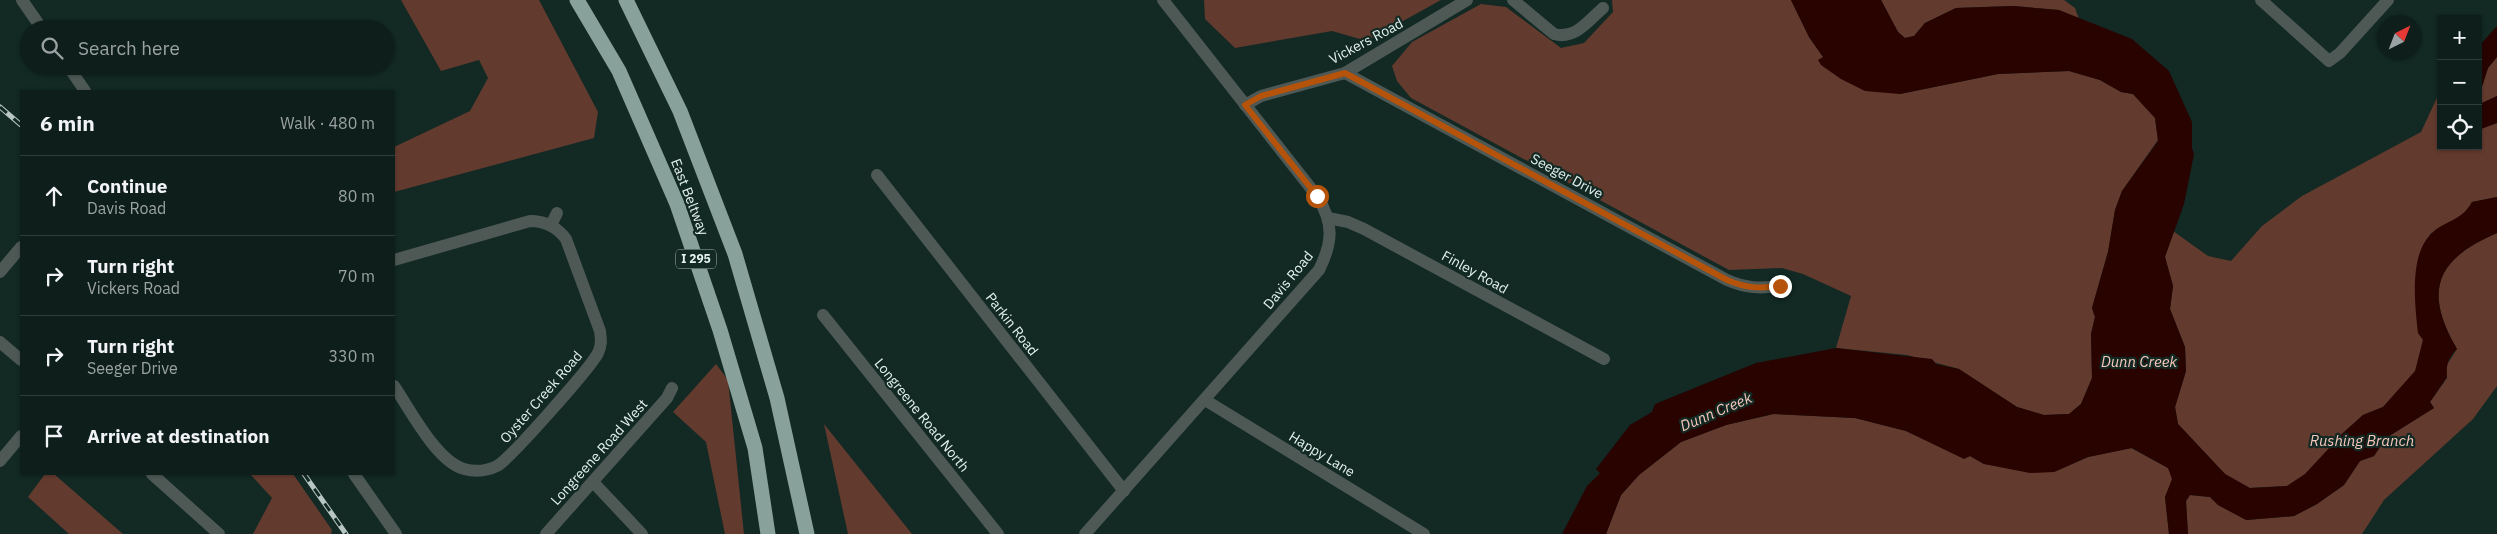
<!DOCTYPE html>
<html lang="en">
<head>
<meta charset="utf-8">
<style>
  :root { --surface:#0e1f1b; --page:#172724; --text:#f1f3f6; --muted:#9ba2a3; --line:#2e3d3a }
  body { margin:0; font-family:"IBM Plex Sans",sans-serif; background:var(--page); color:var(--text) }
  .controls { position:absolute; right:15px; top:15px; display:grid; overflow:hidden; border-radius:0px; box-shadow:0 1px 4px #0004 }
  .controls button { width:45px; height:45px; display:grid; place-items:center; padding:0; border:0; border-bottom:1px solid var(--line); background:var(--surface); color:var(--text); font:25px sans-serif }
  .compass { position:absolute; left:2377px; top:15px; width:45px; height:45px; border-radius:50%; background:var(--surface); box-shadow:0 1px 4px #0004; rotate:42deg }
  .stop { position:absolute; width:15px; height:15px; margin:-11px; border:4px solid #b45309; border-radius:50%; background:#fff }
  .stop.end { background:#b45309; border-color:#fff; box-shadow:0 1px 5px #0008 }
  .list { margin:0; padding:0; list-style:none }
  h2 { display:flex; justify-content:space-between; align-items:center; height:65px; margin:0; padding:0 20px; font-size:21px }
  h2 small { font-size:16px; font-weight:400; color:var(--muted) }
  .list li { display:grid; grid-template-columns:32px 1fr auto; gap:15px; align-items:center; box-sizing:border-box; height:80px; padding:0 20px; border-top:1px solid var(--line) }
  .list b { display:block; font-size:19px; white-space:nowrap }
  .list p { margin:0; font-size:16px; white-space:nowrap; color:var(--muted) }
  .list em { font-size:16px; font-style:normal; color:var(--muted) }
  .icon { flex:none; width:28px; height:28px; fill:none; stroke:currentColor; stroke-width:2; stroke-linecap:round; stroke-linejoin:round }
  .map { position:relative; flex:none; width:2497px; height:534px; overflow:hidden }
  .search { position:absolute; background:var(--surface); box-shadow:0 1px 4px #0004; left:20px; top:20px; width:375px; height:55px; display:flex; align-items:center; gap:12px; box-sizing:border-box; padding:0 18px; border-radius:28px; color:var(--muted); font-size:19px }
  .panel { position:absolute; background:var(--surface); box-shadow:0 1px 4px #0004; left:20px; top:90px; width:375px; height:385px; border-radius:0px }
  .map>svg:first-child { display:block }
  .green { fill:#633a2e }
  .water { fill:#280300 }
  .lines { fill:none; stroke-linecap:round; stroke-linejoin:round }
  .minor { stroke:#4e5956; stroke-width:12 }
  .highway { stroke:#88a29b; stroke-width:15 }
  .rail-casing { stroke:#b7c6c3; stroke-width:5 }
  .rail { stroke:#122924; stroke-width:3; stroke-dasharray:9; stroke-linecap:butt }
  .route { stroke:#b45309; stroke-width:6 }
  .labels { text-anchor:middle; stroke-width:4.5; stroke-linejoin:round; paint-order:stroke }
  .shield { fill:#122924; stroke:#a6b6b2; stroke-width:1 }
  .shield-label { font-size:12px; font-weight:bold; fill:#e5f2ef }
  .street-label { font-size:14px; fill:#e5f2ef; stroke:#122924 }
  .water-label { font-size:15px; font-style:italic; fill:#f8c8ba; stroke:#122924 }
</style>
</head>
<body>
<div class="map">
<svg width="2497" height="534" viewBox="0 0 2497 534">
  <rect width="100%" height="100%" fill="#122924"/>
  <!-- green -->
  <g class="green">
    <polygon points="401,0 539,0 598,112 594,138 394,192 394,147 470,111 488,78 479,60 441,71"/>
    <polygon points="1204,0 1441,0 1367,41 1332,31 1235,48 1205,19"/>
    <polygon points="1612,0 1791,0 1809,37 1823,57 1900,94 1998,74 2069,71 2100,80 2121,92 2133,94 2155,118 2158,140 2122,191 2115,210 2108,252 2092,308 2095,317 2091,334 2092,378 2081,404 2069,414 2044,415 2017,407 1959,369 1907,355 1836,348 1851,296 1803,274 1782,268 1729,270 1411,98 1397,81 1392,66 1412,42 1481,4 1506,7 1561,48 1584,43 1613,12"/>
    <polygon points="1881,0 2064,0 2075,8 2079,19 2059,10 2013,6 1956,8 1925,23 1914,36 1905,38 1898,32"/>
    <polygon points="2497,57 2497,96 2482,103 2478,99 2488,68"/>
    <polygon points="2441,89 2441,146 2478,146 2478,130 2497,123 2497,197 2472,202 2466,213 2430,234 2423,340 2416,371 2383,407 2363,415 2343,433 2306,474 2287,486 2249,488 2225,474 2178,424 2175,407 2186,371 2185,347 2170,309 2173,286 2165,257 2173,231 2208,256 2231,261 2262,226 2302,196 2421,132"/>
    <path d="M2497,233V386L2473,419L2384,500L2362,534H2188L2186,501L2190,495L2210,497L2218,505L2247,520L2294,516L2317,504L2344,485L2360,461L2374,456L2386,438L2434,408L2430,402L2447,378L2446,366L2457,349C2423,291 2436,259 2497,233Z"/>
    <polygon points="716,364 728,380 744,534 725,534 706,442 673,412"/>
    <polygon points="1774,414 1855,418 1906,431 1964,458 1970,456 1984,464 2054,472 2088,457 2131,448 2168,468 2173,479 2165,497 2169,534 1606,534 1621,495 1639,475 1681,442 1726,425"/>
    <polygon points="824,424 912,534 848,534"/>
    <polygon points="45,474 54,474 123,534 69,534 28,497"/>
    <polygon points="250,474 293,474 332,530 331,534 253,534 272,498"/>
  </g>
  <!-- water -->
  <g class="water">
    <path d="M1791,0H1881L1898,32L1905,38L1914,36L1925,23L1956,8L2013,6L2059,10L2132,39L2169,71L2192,122V148L2194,154L2184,204L2165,257L2173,286L2170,309L2185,347L2186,371L2175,407L2178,424L2225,474L2250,488L2287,486L2305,474L2343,433L2363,415L2383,407L2415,371L2423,340L2418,333C2415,306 2409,257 2430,235C2444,220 2461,222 2472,202L2497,197V233C2436,259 2423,291 2457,349C2448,358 2446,365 2447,377L2430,402L2434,408L2386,438L2374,456L2360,461L2344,485L2317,504L2294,516L2246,520L2218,505L2210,497L2190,495L2186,501L2188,534H2169L2165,497L2172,479L2168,468L2132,448L2088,457L2054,472L2030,473L1984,464L1970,456L1964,459L1906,431L1855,418L1773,414L1726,425L1681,442L1639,475L1621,495L1606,534H1562L1587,486L1600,473L1596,469L1630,425L1652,412L1655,404L1756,363L1836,348L1932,359L1936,364L1959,369L2017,407L2044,415L2069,414L2081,404L2092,378L2091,334L2095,317L2092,308L2108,252L2115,210L2122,191L2158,141L2155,118L2133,94L2121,92L2100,80L2069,71L1998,74L1900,94L1865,91L1841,79L1821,65L1818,60L1823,57L1809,37Z"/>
    <polygon points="2497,26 2497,57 2488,68 2478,99 2482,103 2497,96 2497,123 2478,130 2478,49 2479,46"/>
  </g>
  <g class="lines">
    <!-- minor -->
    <g class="minor">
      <polyline points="22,0 42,29"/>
      <path d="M1513,0L1554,34C1575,40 1588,21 1603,8"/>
      <polyline points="2261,0 2329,61 2340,53 2388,0"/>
      <polyline points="68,66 85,91"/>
      <path d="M1345,73L1727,280C1746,288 1759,289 1780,286"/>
      <polyline points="1245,105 1261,96 1345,73 1467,0"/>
      <polyline points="877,175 1124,491"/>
      <polyline points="1328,218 1348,222 1364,229 1604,359"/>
      <polyline points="551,225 557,213"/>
      <path d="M394,260L530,221C546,221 557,227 566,239L600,331C601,339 602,345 598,353C591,367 510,459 497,466C487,471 475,472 464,469C436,461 410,409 394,386"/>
      <polyline points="0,272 21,247"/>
      <polyline points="823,315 998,534"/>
      <polyline points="0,342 21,360"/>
      <polyline points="1205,400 1424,534"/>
      <polyline points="0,461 21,436"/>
      <polyline points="152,474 219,534"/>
      <polyline points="354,474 396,534"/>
      <polyline points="593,482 642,534"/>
      <polyline points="546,534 667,398 672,388"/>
      <path d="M1085,534L1319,270C1333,242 1334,223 1317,196L1163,0"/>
    </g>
    <!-- highway -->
    <g class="highway">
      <polyline points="577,0 619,71 677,204 720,330 755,448 768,534"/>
      <polyline points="626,0 680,111 735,254 777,398 807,534"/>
    </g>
    <!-- rail casing -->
    <g class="rail-casing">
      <g id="rail">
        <polyline points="0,107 21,125"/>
        <polyline points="304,474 346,534"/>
      </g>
    </g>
    <!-- rail -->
    <use href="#rail" class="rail"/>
  </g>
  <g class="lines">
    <!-- route -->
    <path class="route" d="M1317,196L1245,105L1261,96L1345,73L1727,280C1746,288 1759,289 1780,286"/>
  </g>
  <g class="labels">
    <!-- shield labels -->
    <rect class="shield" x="676" y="249.5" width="40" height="19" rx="4"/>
    <g class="shield-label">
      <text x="696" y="263">I 295</text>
    </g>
    <!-- street labels -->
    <g class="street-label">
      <text transform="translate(1366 41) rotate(-28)" y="5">Vickers Road</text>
      <text transform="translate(1567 176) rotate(28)" y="5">Seeger Drive</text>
      <text transform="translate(690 197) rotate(69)" y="5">East Beltway</text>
      <text transform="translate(1475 272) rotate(29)" y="5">Finley Road</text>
      <text transform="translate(1288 280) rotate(-51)" y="5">Davis Road</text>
      <text transform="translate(1012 324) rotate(52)" y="5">Parkin Road</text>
      <text transform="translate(541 397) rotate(-49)" y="5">Oyster Creek Road</text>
      <text transform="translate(922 415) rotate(51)" y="5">Longreene Road North</text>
      <text transform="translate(599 452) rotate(-48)" y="5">Longreene Road West</text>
      <text transform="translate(1322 454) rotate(31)" y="5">Happy Lane</text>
    </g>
    <!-- water labels -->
    <g class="water-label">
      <text x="2139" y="367">Dunn Creek</text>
      <text transform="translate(1716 412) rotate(-23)" y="5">Dunn Creek</text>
      <text x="2362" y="446">Rushing Branch</text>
    </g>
  </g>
</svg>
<div class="controls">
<button>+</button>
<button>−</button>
<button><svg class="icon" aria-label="locate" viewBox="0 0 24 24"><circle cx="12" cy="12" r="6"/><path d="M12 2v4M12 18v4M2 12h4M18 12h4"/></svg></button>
</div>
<svg class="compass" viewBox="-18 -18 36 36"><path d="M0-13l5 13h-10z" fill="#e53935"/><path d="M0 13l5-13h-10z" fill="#9ba2a3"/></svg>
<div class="stop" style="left:1317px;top:196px"></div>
<div class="stop end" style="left:1780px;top:286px"></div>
<div class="search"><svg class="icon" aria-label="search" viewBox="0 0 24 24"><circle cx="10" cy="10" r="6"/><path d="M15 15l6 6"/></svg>Search here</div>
<section class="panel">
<h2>6 min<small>Walk · 480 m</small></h2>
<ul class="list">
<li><svg class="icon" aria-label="ahead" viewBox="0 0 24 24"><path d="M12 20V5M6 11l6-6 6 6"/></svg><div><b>Continue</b><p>Davis Road</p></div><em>80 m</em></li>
<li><svg class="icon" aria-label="right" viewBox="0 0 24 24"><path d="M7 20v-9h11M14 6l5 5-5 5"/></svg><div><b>Turn right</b><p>Vickers Road</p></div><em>70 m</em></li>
<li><svg class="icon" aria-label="right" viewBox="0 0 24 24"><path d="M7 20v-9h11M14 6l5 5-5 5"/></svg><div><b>Turn right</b><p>Seeger Drive</p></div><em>330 m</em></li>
<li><svg class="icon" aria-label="arrive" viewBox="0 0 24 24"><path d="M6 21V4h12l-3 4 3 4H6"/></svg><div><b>Arrive at destination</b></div></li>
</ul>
</section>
</div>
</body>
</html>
